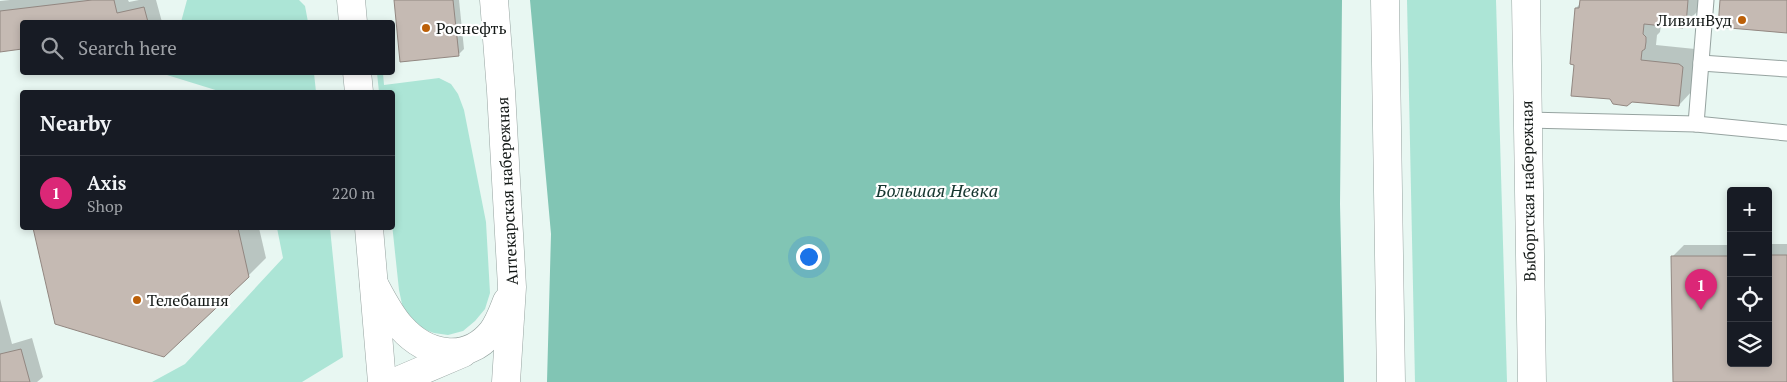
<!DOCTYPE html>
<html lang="en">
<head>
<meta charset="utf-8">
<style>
  :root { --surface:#171b24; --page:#242831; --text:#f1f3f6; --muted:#9ea1a6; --line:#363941; --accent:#db2777 }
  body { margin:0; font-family:"PT Serif",serif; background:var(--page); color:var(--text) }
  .controls { position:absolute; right:15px; bottom:15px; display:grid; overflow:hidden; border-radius:5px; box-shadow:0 2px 8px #0003 }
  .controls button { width:45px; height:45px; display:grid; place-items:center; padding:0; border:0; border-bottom:1px solid var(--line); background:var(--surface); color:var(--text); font:25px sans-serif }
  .you { position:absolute; left:808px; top:256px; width:18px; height:18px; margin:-12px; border:4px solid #fff; border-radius:50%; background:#1a73e8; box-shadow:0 0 0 8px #1a73e833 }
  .badge { display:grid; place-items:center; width:32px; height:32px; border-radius:50%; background:var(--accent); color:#fff; font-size:16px; font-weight:700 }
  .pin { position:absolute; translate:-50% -41px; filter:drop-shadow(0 1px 2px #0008) }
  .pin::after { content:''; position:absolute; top:26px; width:18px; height:15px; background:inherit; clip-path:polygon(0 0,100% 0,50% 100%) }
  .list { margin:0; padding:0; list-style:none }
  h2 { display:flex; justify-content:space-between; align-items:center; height:65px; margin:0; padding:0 20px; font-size:21px }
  h2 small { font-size:16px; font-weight:400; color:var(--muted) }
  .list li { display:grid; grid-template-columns:32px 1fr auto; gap:15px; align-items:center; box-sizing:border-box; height:75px; padding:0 20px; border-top:1px solid var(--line) }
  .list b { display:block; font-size:19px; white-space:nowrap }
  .list p { margin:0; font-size:16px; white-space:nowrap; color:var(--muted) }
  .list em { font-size:16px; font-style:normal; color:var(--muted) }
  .icon { flex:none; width:28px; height:28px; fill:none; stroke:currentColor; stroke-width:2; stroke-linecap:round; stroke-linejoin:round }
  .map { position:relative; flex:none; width:1787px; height:382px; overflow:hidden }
  .search { position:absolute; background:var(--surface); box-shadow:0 2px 8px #0003; left:20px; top:20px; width:375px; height:55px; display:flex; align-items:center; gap:12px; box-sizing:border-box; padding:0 18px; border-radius:5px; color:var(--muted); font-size:19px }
  .panel { position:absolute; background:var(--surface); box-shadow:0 2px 8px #0003; left:20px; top:90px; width:375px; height:140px; border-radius:5px }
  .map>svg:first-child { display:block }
  .green { fill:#ace5d6 }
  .water { fill:#81c5b4 }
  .shadow { fill:#0003 }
  .building { fill:#c5bab3; stroke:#928781 }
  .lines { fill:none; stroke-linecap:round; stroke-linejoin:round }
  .service-casing { stroke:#96a3a0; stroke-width:17 }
  .tertiary-casing { stroke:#96a3a0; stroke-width:29 }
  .primary-casing { stroke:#96a3a0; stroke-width:29 }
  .service { stroke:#fff; stroke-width:15 }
  .tertiary { stroke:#fff; stroke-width:28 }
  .primary { stroke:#fff; stroke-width:28 }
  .poi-dot { fill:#bc6009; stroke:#fff; stroke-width:2 }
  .labels { text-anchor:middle; stroke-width:4.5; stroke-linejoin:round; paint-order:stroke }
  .poi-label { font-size:16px; fill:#141917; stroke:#fff; text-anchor:start }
  .street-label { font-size:16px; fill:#141917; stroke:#fff }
  .water-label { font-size:18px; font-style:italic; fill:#15362f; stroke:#fff }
</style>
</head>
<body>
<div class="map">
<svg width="1787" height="382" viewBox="0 0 1787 382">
  <rect width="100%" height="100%" fill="#e8f7f2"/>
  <!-- green -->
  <g class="green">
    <polygon points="187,0 299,0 305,6 308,22 181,22"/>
    <polygon points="1407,0 1496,0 1507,382 1415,382"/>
    <polygon points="167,73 314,73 316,92 222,92 167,75"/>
    <polygon points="377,73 383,73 384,85 439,78 451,84 458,94 464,110 486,222 490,293 485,309 475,321 463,331 448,335 434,333 420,328 408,318 402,304 399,290 392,224 392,92 379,92"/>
    <polygon points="277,228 330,228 343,357 302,382 152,382 185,364 283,258"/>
  </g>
  <!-- water -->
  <polygon class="water" points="530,0 1342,0 1340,204 1344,382 547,382 551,234"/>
  <!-- shadow -->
  <g class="shadow">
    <polygon points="10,0 128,0 129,2 139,0 156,0 162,22 22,22 22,48 0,51 0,1"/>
    <polygon points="395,0 459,0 464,49 458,55"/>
    <polygon points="1581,0 1702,0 1701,8 1682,27 1661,25 1660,32 1657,35 1656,45 1695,49 1694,89 1679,105 1610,98 1575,64 1576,8 1581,3"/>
    <polygon points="34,228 259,228 266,258 248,276 56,323"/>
    <polygon points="1768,244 1787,244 1787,382 1674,382 1672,257 1684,245 1731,245 1731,363 1768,363"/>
    <polygon points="0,299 12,344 32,338 43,377 37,382 0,382"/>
  </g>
  <!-- building -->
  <g class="building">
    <polygon points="92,0 114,0 117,13 144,7 148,22 22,22 22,49 0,52 0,11"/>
    <polygon points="394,0 453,0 459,56 400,62"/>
    <polygon points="1580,0 1688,0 1686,25 1683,28 1644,24 1643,34 1646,37 1646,42 1645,49 1642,51 1641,60 1679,64 1683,67 1679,106 1632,102 1627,106 1613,104 1610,99 1571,96 1574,65 1570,64 1575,8 1579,8"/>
    <polygon points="1720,0 1787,0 1787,33 1718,27"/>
    <polygon points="33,228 238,228 249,277 164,357 55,324"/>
    <polygon points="1768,255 1787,255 1787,382 1673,382 1671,256 1731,256 1731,363 1768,363"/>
    <polygon points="21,349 30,382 0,382 0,354"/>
  </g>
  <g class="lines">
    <!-- service casing -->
    <g class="service-casing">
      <g id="service">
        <polyline points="1701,63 1787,69"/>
        <polyline points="1527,120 1696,124 1787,133"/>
        <polyline points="1696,124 1706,0"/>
      </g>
    </g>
    <!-- tertiary casing -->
    <g class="tertiary-casing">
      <g id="tertiary">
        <polyline points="351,0 353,22"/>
        <polyline points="494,0 501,91 512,287 506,382"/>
        <polyline points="357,72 359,92"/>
        <polyline points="369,228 382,382"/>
        <path d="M374,284C382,299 390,315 401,327C426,355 466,364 492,332C499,323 503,311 507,301"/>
        <polyline points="395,382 463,353"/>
      </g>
    </g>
    <!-- primary casing -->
    <g class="primary-casing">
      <g id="primary">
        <polyline points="1385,0 1391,382"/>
        <polyline points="1526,0 1532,382"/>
      </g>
    </g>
    <!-- service -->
    <use href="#service" class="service"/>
    <!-- tertiary -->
    <use href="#tertiary" class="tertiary"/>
    <!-- primary -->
    <use href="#primary" class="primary"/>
  </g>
  <!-- markers -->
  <g class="poi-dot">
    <circle cx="1742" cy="20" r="5"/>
    <circle cx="426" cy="28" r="5"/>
    <circle cx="137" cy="300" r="5"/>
  </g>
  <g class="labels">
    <!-- poi labels -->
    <g class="poi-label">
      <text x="1732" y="26" text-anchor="end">ЛивинВуд</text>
      <text x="436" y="34">Роснефть</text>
      <text x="147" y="306">Телебашня</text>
    </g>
    <!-- street labels -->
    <g class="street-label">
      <text transform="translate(507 191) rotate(-93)" y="6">Аптекарская набережная</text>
      <text transform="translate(1528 191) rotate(-91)" y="6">Выборгская набережная</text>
    </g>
    <!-- water labels -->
    <g class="water-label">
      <text x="937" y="197">Большая Невка</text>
    </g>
  </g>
</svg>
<div class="controls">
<button>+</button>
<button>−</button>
<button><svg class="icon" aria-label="locate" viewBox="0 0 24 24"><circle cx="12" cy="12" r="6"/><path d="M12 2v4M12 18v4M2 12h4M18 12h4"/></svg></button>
<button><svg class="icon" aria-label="layers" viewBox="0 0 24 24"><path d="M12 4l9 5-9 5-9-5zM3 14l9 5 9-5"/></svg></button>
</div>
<div class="you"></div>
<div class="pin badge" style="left:1701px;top:310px">1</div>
<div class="search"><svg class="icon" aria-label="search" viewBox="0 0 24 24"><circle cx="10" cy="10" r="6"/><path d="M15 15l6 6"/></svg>Search here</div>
<section class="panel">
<h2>Nearby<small></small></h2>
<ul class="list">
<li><span class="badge">1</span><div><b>Axis</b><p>Shop</p></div><em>220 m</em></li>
</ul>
</section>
</div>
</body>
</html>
